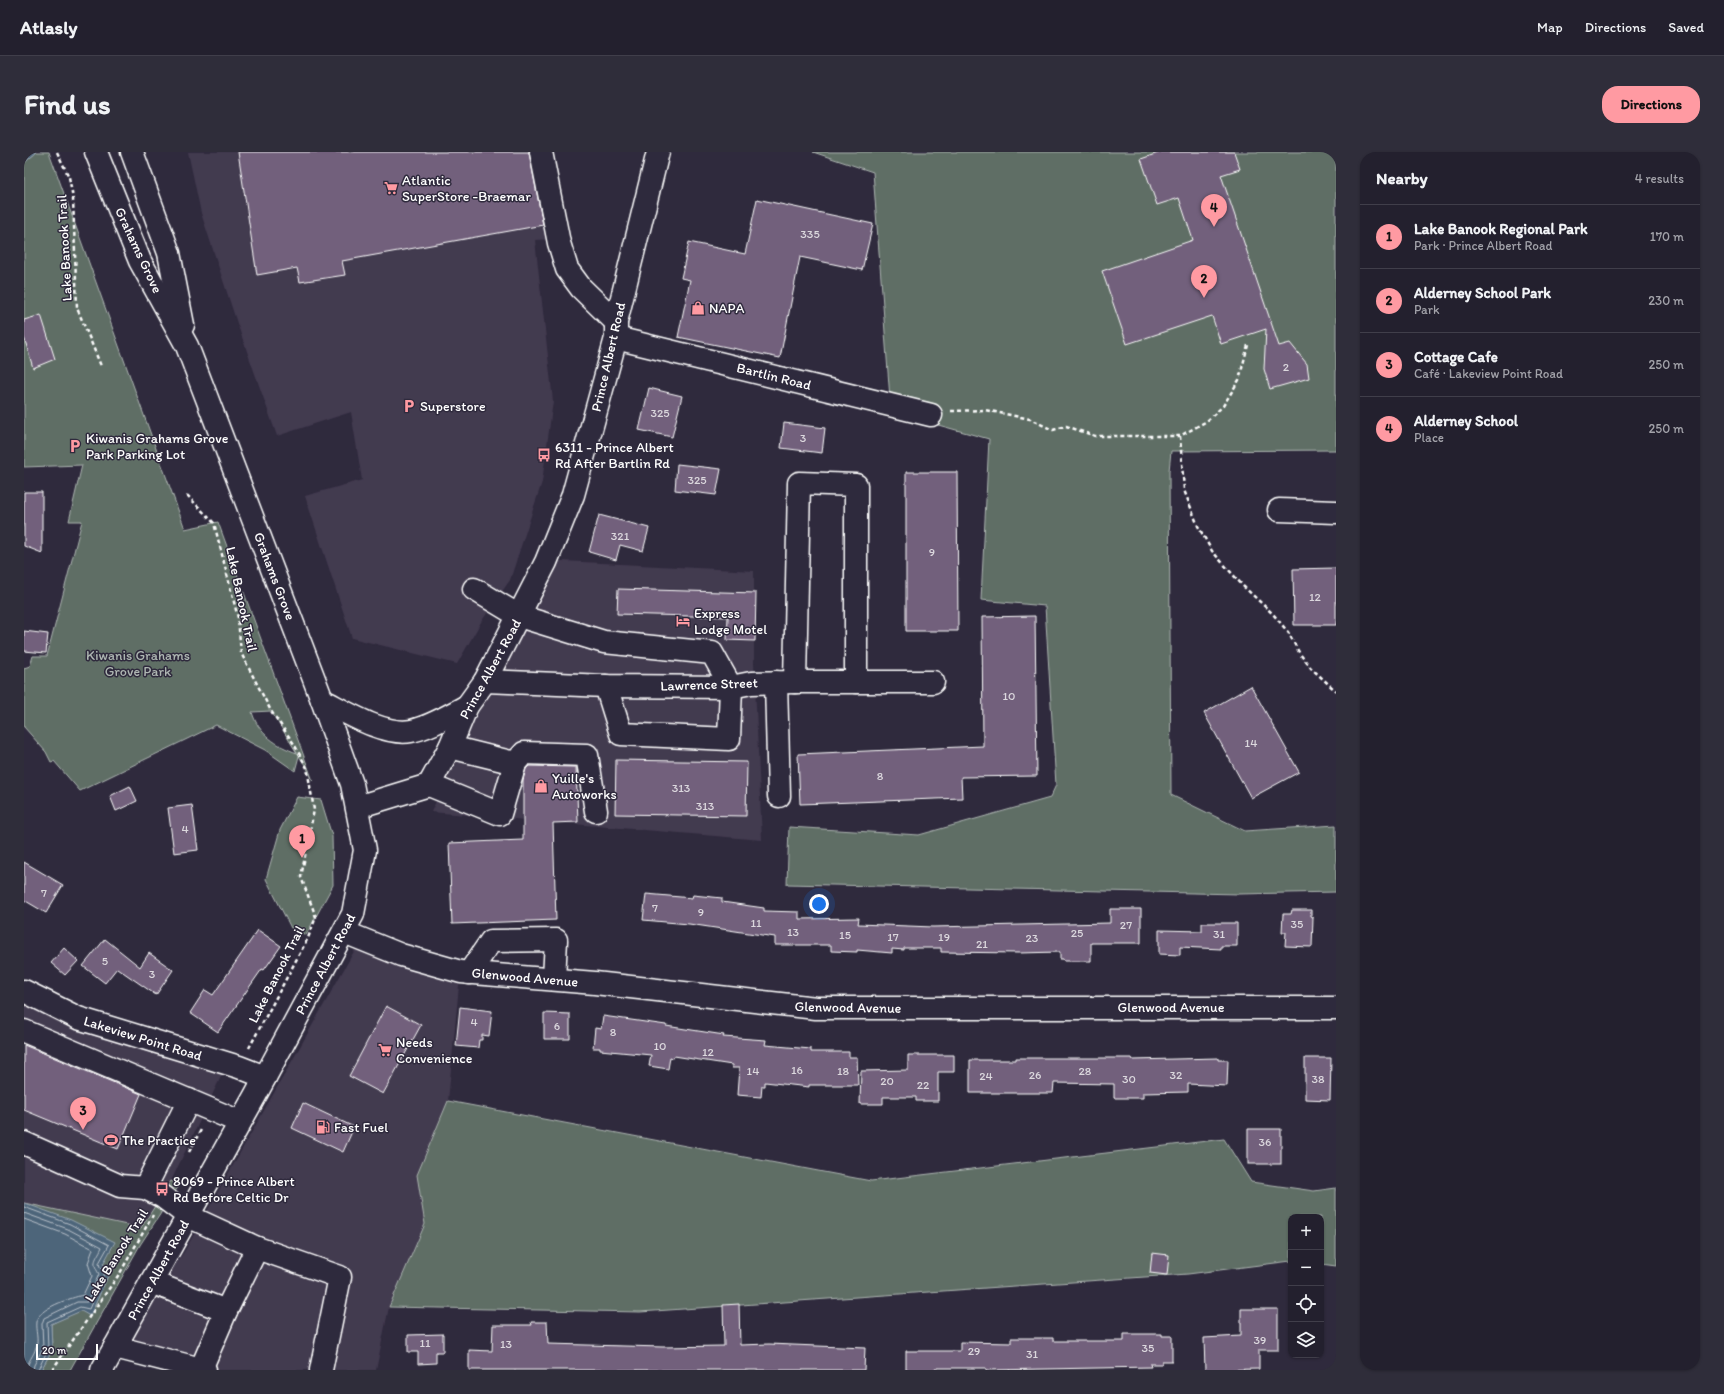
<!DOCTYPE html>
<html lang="en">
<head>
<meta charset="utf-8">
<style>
  :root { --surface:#23202e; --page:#2f2d3a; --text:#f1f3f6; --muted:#a3a3aa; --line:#403e4a; --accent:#ff9aa2 }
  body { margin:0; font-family:Itim,sans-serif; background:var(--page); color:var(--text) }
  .controls { position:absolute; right:12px; bottom:12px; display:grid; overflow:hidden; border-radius:8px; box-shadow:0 1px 3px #0004 }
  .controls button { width:36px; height:36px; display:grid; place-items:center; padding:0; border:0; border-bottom:1px solid var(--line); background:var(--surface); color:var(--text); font:20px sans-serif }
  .scale { position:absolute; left:12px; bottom:10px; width:62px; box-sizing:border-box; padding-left:4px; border:2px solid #fff; border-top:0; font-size:11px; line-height:14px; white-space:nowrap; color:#fff; -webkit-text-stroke:3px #2f2a3d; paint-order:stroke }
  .you { position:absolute; left:795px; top:752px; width:14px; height:14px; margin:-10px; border:3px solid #fff; border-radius:50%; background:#1a73e8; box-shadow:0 0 0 6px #1a73e833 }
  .badge { display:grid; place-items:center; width:26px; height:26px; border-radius:50%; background:var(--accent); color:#111; font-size:13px; font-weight:700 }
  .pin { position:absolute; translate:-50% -33px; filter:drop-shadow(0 1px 2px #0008) }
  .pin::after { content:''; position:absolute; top:21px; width:14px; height:12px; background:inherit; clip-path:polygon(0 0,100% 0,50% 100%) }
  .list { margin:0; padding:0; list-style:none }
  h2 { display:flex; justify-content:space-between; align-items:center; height:52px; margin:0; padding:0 16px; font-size:17px }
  h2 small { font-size:13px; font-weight:400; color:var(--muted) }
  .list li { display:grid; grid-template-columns:26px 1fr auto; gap:12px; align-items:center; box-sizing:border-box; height:64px; padding:0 16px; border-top:1px solid var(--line) }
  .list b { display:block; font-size:15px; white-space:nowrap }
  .list p { margin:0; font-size:13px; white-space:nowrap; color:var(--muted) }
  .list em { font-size:13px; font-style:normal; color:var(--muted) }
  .icon { flex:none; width:22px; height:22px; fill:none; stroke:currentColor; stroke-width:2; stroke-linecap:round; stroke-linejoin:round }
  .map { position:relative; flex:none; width:1312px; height:1218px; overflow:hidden; border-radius:16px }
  header { display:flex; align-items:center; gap:24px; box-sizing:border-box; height:56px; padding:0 20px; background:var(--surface); border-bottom:1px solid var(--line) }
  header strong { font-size:19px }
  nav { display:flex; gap:22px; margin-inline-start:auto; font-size:14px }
  .intro { display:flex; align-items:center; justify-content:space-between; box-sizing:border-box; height:96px; padding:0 24px }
  h1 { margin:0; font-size:28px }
  .button { padding:10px 18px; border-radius:16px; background:var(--accent); color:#111; font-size:14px; font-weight:700 }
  main { display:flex; gap:24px; padding:0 24px }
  aside { flex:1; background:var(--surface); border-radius:16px; box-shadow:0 1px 3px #0004 }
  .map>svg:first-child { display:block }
  .built { fill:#433a50 }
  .green { fill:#5e6e65; stroke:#aeb6b2; fill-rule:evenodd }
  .water { fill:#4e657a; stroke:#95a3af }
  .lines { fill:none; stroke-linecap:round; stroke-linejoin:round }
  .shore { stroke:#b8c1ca; stroke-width:1 }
  .building { fill:#72617c; stroke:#fff }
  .minor-casing { stroke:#fff; stroke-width:25 }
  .major-casing { stroke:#fff; stroke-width:25 }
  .path { stroke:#fff; stroke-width:2.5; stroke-dasharray:4 3; stroke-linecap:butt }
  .minor { stroke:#2f2a3d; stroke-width:22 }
  .major { stroke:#2f2a3d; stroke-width:22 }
  .labels { text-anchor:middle; stroke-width:3; stroke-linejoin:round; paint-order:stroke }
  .number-label { font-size:12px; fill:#dcd8de }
  .poi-label { font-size:14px; fill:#fff; stroke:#2f2a3d; text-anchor:start }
  .street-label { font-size:14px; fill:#fff; stroke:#2f2a3d }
  .park-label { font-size:14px; fill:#aeb6b2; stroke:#2f2a3d }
</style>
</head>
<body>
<header>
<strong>Atlasly</strong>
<nav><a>Map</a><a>Directions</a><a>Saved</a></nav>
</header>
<div class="intro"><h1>Find us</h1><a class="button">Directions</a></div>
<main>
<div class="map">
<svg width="1312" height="1218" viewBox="0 0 1312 1218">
  <rect width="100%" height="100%" fill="#2f2a3d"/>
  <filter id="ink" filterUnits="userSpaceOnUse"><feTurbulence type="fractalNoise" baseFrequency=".025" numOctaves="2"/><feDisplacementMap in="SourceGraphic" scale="8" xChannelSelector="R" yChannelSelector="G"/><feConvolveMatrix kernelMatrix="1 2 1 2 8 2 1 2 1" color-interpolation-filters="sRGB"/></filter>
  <g filter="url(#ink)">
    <!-- built -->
    <g class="built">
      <polygon points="164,0 527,0 544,86 511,88 529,249 518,330 486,428 457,470 433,512 328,486 281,344 338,328 327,260 253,284 213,171 177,61"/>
      <polygon points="520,408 730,419 730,511 738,688 407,660 503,458"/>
      <polygon points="341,780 437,812 424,949 393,1023 401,1071 365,1155 352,1218 163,1218 95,1194 160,1100"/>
      <polygon points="0,848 203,912 147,1029 117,1076 0,1051"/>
    </g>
    <!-- green -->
    <g class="green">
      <path d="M13,0H25L161,377L194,370L289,629L283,616L275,604L271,619L241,598L192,573L56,639L30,609L27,610L22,600L0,575V516L6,514L9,504H23L58,369H45L58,313L0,315V11ZM247,559L273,601C253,594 234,582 228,560Z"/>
      <polygon points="789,0 1312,0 1312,298 1147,299 1145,319 1147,643 1221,679 1312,673 1312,740 1215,742 763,732 765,675 895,683 1026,646 1032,633 1021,454 957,448 965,287 867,260 849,20"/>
      <polygon points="273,645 297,648 308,684 309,733 282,783 267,776 242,727 256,678"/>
      <polygon points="424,949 847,1029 1200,987 1227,1030 1290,1039 1312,1036 1312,1114 1297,1112 1297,1065 1267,1065 1267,1109 1164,1122 616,1160 365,1155 401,1072 393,1023"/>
      <polygon points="147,1029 156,1032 116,1093 46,1218 17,1218 28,1198 27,1172 57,1158 66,1164 87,1117 79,1112 0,1051 117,1076"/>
    </g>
    <!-- water -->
    <g class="water">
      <polygon points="0,0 13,0 0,11"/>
      <polygon points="0,1051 47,1068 91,1090 79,1112 87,1117 66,1164 57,1159 27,1172 28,1198 17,1218 0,1218"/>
    </g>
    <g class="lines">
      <!-- shore -->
      <g class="shore">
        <polyline points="0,1055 46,1072 85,1093 75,1111 76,1115 81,1120 65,1157 56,1155 23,1170 24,1197 14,1218"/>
        <path d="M0,1061L44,1077L78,1095C72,1108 67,1109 75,1122L63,1150H53L20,1166L18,1172L19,1196L10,1213L9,1218"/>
        <path d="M0,1067L41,1082L69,1097L64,1111L68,1124L59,1143C47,1146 14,1156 12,1170C11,1178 15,1188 12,1195C10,1204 3,1209 3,1218"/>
      </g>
    </g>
    <!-- building -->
    <g class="building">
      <polygon points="214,0 505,0 519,73 318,109 321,123 276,130 273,116 233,123"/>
      <polygon points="1137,0 1210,0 1216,17 1197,23 1255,194 1266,191 1283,212 1285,226 1246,237 1240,217 1242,177 1197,192 1188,164 1103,192 1078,119 1169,88 1155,46 1133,53 1117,7"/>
      <polygon points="733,47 849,72 838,118 776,105 756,206 654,185 666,128 657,126 665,90 721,102"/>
      <polygon points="17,163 31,207 9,216 0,185 0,168"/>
      <polygon points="625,236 658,244 648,285 615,278"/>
      <polygon points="760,271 801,276 798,301 757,296"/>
      <polygon points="653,312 697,317 692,343 651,338"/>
      <polygon points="882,320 933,320 934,479 882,479"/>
      <polygon points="0,340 18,340 18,401 0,394"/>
      <polygon points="575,363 625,376 619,399 596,393 592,408 565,400"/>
      <polygon points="1312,416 1312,473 1270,473 1269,417"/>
      <polygon points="594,437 732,441 731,489 703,488 704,465 593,462"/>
      <polygon points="1011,464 1013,624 937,625 938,646 776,652 774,602 959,594 958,465"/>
      <polygon points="0,479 24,482 22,501 0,499"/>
      <polygon points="1227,534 1275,620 1227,646 1180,561"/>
      <polygon points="592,608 723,610 722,664 591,662"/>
      <polygon points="505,614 552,615 554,670 529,671 532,768 428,772 425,691 499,688 499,628 502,617"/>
      <polygon points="106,634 113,649 92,659 86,644"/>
      <polygon points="168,653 174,698 150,701 144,656"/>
      <polygon points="0,710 39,733 22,761 0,748"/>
      <polygon points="622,742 668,746 669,743 698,746 698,750 740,756 740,759 775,760 775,767 835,766 834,772 909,775 1086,771 1086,757 1117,757 1117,791 1067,791 1067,809 1040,809 1039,807 1036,807 1036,800 995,801 917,800 917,796 880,796 880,798 868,797 868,801 833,798 833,800 807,799 807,793 751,793 751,785 665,772 619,768"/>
      <polygon points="1268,758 1287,758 1287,764 1289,765 1288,795 1261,794 1262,780 1258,780 1259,762 1267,762"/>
      <polygon points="1178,771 1213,771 1213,794 1197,794 1197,797 1156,795 1156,803 1135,802 1135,778 1178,779"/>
      <polygon points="234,778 257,794 240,818 238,817 194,880 166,861 181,838 189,843"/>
      <polygon points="81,787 116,815 125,801 149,818 132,843 93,816 81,831 59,814"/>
      <polygon points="40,796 54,809 41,823 27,811"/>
      <polygon points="362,854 397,873 359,942 325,924"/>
      <polygon points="436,855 468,859 465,884 458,883 458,888 455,888 454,896 432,894"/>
      <polygon points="520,861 546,862 546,887 520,887"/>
      <polygon points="579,864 642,873 642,874 700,883 699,885 742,888 741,893 787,897 787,900 825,900 825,905 833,905 834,933 785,933 785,935 741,930 741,934 738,934 737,945 713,943 715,916 708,916 708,913 650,904 649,906 646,905 644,917 625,914 627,903 576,898 576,896 569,896 571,876 577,877"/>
      <polygon points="0,893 117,942 94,997 0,958"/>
      <polygon points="884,903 930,903 930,920 914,920 914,949 892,949 892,945 859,945 859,952 836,952 837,919 884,918"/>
      <polygon points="992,906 1108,906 1109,908 1194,906 1194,908 1204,908 1203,934 1164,932 1164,940 1119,941 1119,946 1090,946 1090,932 1030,931 1029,941 946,941 946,908 992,908"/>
      <polygon points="1281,906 1307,906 1306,948 1281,947"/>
      <polygon points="279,951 330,975 319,1000 268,976"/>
      <rect x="1224" y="977" width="33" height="35"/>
      <polygon points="1128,1101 1145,1103 1143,1123 1126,1121"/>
      <polygon points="715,1152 716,1193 745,1192 841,1196 840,1218 445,1218 445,1198 468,1199 469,1173 508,1173 507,1170 523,1170 524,1192 639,1195 700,1194 699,1153"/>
      <polygon points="1217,1157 1254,1157 1254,1198 1235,1198 1235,1217 1181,1218 1180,1186 1217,1184"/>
      <polygon points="419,1182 419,1200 412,1200 412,1211 394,1212 394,1200 384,1200 384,1183"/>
      <polygon points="1100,1182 1138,1182 1138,1184 1148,1184 1148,1209 1138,1209 1138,1212 1126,1212 1127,1215 966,1218 962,1218 962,1216 911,1216 911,1218 882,1218 882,1199 936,1199 936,1190 987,1191 987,1186 1029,1186 1029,1189 1100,1189"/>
    </g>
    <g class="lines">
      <!-- minor casing -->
      <g class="minor-casing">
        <g id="minor">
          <polyline points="517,0 535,91 543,117 557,136 592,170"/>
          <polyline points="592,186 907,263"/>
          <polyline points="1255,358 1312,360"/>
          <polyline points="450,437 495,464 580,490 688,501 707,535 705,587 597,582 582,534"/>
          <polyline points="461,529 582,534 707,535 727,531 771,530 909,530"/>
          <polyline points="752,530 755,644"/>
          <polyline points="771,530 775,331 832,333 832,530"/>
          <polyline points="426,595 491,611 500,601 563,603 572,659"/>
          <polyline points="405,633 476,662 491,611"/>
          <polyline points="333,655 405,633 426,595 443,554 461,529 522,410 549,343 592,186 592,170 634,0"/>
          <polyline points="320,780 377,803 437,820 571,831 792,856 1312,856"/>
          <polyline points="445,821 467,789 532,788 530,827"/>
          <polyline points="0,839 54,866 215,915 241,925"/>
          <polyline points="0,879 216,970"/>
          <polyline points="0,991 96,1034 121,1036 139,1045 164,1064 233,1096 316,1125 297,1218"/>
          <polyline points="121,1036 165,948"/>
          <polyline points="127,1130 202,1159"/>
          <polyline points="91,1195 181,1218"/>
          <polyline points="177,1217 202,1159 233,1096"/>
        </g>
      </g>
      <!-- major casing -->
      <g class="major-casing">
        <g id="major">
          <polyline points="72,0 116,109 163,194 298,548 328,632 341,698 329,762 232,942 78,1218"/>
          <polyline points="108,0 145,101 159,173"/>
          <path d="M298,548C322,560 360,584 387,579C407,575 425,563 443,554"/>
        </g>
      </g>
      <!-- path -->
      <g class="path">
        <polyline points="33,0 45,25 49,46 53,156 77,214"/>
        <polyline points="927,259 961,258 1006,267 1029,278 1042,274 1071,284 1156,284 1183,269 1199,254 1215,228 1224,193"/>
        <polyline points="1156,284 1160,338 1174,374 1188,399 1220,435 1249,462 1264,480 1276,502 1287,516 1312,539"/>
        <polyline points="163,343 190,371 214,466 217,501 247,559 270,592 283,616 290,658 277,725 292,765 284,786 225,896"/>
        <polyline points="165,1000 178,976"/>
        <polyline points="28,1218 96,1121 129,1063"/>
      </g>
      <!-- minor -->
      <use href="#minor" class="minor"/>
      <!-- major -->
      <use href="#major" class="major"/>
    </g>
  </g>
  <!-- icons -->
  <defs>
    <g id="supermarket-bare" transform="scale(1.08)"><path d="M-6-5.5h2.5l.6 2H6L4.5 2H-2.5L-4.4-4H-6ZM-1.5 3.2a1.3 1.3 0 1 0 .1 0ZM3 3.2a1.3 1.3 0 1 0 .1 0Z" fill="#ff9aa2" stroke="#2f2a3d" stroke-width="2.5" paint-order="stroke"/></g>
    <g id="shop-bare" transform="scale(1.08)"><path d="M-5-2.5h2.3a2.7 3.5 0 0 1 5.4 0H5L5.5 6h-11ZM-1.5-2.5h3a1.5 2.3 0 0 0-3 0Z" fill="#ff9aa2" stroke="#2f2a3d" stroke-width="2.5" paint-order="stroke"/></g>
    <g id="parking-bare" transform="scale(1.08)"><path d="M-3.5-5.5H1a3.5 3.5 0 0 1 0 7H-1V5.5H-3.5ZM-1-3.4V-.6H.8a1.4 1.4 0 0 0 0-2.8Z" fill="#ff9aa2" stroke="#2f2a3d" stroke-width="2.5" paint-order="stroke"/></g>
    <g id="bus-bare" transform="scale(1.08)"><path d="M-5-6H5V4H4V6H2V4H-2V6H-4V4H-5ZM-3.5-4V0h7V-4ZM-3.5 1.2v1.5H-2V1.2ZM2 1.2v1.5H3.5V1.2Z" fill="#ff9aa2" stroke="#2f2a3d" stroke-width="2.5" paint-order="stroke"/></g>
    <g id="hotel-bare" transform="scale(1.08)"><path d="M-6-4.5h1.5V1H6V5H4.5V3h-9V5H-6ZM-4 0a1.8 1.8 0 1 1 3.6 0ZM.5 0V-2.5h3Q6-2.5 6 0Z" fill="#ff9aa2" stroke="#2f2a3d" stroke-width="2.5" paint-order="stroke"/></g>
    <g id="fuel-bare" transform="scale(1.08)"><path d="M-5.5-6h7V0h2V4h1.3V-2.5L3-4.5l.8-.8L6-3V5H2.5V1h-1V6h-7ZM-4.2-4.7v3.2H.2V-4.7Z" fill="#ff9aa2" stroke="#2f2a3d" stroke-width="2.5" paint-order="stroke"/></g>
    <g id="stadium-bare" transform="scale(1.08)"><path d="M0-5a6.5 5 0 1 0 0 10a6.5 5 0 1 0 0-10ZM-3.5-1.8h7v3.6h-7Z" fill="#ff9aa2" stroke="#2f2a3d" stroke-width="2.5" paint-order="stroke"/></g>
  </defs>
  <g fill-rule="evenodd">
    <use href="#supermarket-bare" x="367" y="36"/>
    <use href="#shop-bare" x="674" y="156"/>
    <use href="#parking-bare" x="385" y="254"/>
    <use href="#parking-bare" x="51" y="294"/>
    <use href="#bus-bare" x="520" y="303"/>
    <use href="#hotel-bare" x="659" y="469"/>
    <use href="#shop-bare" x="517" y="634"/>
    <use href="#supermarket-bare" x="361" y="898"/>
    <use href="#fuel-bare" x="299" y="975"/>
    <use href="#stadium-bare" x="87" y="988"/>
    <use href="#bus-bare" x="138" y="1037"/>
  </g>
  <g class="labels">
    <!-- number labels -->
    <g class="number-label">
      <text x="786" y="86">335</text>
      <text x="1262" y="219">2</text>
      <text x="636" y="265">325</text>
      <text x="779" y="290">3</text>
      <text x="673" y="332">325</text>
      <text x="596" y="388">321</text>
      <text x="908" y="404">9</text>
      <text x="1291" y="449">12</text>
      <text x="985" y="548">10</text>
      <text x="1227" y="595">14</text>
      <text x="856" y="628">8</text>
      <text x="657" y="640">313</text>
      <text x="681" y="658">313</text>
      <text x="161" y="681">4</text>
      <text x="20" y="745">7</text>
      <text x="631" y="760">7</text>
      <text x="677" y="764">9</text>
      <text x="732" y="775">11</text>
      <text x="1273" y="776">35</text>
      <text x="1102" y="777">27</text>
      <text x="769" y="784">13</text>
      <text x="1053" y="785">25</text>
      <text x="1195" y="786">31</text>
      <text x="821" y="787">15</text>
      <text x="869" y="789">17</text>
      <text x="920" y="789">19</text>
      <text x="1008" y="790">23</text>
      <text x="958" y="796">21</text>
      <text x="81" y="813">5</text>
      <text x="128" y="826">3</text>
      <text x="450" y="874">4</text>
      <text x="533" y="878">6</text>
      <text x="589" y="884">8</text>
      <text x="636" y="898">10</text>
      <text x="684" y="904">12</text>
      <text x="773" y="922">16</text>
      <text x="729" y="923">14</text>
      <text x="819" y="923">18</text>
      <text x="1061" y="923">28</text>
      <text x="1011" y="927">26</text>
      <text x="1152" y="927">32</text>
      <text x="962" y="928">24</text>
      <text x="1105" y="931">30</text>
      <text x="1294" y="931">38</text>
      <text x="863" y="933">20</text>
      <text x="899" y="937">22</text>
      <text x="1241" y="994">36</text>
      <text x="1236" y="1192">39</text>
      <text x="401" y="1195">11</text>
      <text x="482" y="1196">13</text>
      <text x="1124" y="1200">35</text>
      <text x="950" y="1203">29</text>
      <text x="1008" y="1206">31</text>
    </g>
    <!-- poi labels -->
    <g class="poi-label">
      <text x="378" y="33">Atlantic<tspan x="378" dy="16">SuperStore -Braemar</tspan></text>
      <text x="685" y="161">NAPA</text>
      <text x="396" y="259">Superstore</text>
      <text x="62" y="291">Kiwanis Grahams Grove<tspan x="62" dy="16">Park Parking Lot</tspan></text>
      <text x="531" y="300">6311 - Prince Albert<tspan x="531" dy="16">Rd After Bartlin Rd</tspan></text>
      <text x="670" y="466">Express<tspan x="670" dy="16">Lodge Motel</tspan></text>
      <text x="528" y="631">Yuille's<tspan x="528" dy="16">Autoworks</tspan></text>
      <text x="372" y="895">Needs<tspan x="372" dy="16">Convenience</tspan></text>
      <text x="310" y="980">Fast Fuel</text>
      <text x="98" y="993">The Practice</text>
      <text x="149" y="1034">8069 - Prince Albert<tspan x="149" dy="16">Rd Before Celtic Dr</tspan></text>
    </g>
    <!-- street labels -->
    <g class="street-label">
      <text transform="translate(40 96) rotate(-93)" y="5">Lake Banook Trail</text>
      <text transform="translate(115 98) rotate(65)" y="5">Grahams Grove</text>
      <text transform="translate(584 205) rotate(-77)" y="5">Prince Albert Road</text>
      <text transform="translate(750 224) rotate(14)" y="5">Bartlin Road</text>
      <text transform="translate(251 424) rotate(69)" y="5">Grahams Grove</text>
      <text transform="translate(218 447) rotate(78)" y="5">Lake Banook Trail</text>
      <text transform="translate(466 517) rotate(-61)" y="5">Prince Albert Road</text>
      <text transform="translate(685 532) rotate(-2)" y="5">Lawrence Street</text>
      <text transform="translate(301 812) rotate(-62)" y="5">Prince Albert Road</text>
      <text transform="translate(252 822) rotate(-63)" y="5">Lake Banook Trail</text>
      <text transform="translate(501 825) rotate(5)" y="5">Glenwood Avenue</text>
      <text transform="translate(824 855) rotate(1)" y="5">Glenwood Avenue</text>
      <text x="1147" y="860">Glenwood Avenue</text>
      <text transform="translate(119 886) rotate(17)" y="5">Lakeview Point Road</text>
      <text transform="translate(92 1103) rotate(-58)" y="5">Lake Banook Trail</text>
      <text transform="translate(134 1118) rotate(-61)" y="5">Prince Albert Road</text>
    </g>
    <!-- park labels -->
    <g class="park-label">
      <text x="114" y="508">Kiwanis Grahams<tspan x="114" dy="16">Grove Park</tspan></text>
    </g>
  </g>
</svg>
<div class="controls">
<button>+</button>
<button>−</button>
<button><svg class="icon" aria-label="locate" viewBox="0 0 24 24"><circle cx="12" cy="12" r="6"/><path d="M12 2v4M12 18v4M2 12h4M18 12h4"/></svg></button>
<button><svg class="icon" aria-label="layers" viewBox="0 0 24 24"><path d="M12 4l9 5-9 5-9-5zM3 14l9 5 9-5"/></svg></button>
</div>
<div class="scale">20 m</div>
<div class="you"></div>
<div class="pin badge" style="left:278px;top:706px">1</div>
<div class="pin badge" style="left:1180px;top:146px">2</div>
<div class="pin badge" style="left:59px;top:978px">3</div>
<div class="pin badge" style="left:1190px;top:75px">4</div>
</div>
<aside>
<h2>Nearby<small>4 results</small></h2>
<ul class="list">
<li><span class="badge">1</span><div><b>Lake Banook Regional Park</b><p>Park · Prince Albert Road</p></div><em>170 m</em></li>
<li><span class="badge">2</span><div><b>Alderney School Park</b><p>Park</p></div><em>230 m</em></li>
<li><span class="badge">3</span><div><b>Cottage Cafe</b><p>Café · Lakeview Point Road</p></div><em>250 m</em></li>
<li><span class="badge">4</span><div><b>Alderney School</b><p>Place</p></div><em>250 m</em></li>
</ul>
</aside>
</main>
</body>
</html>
